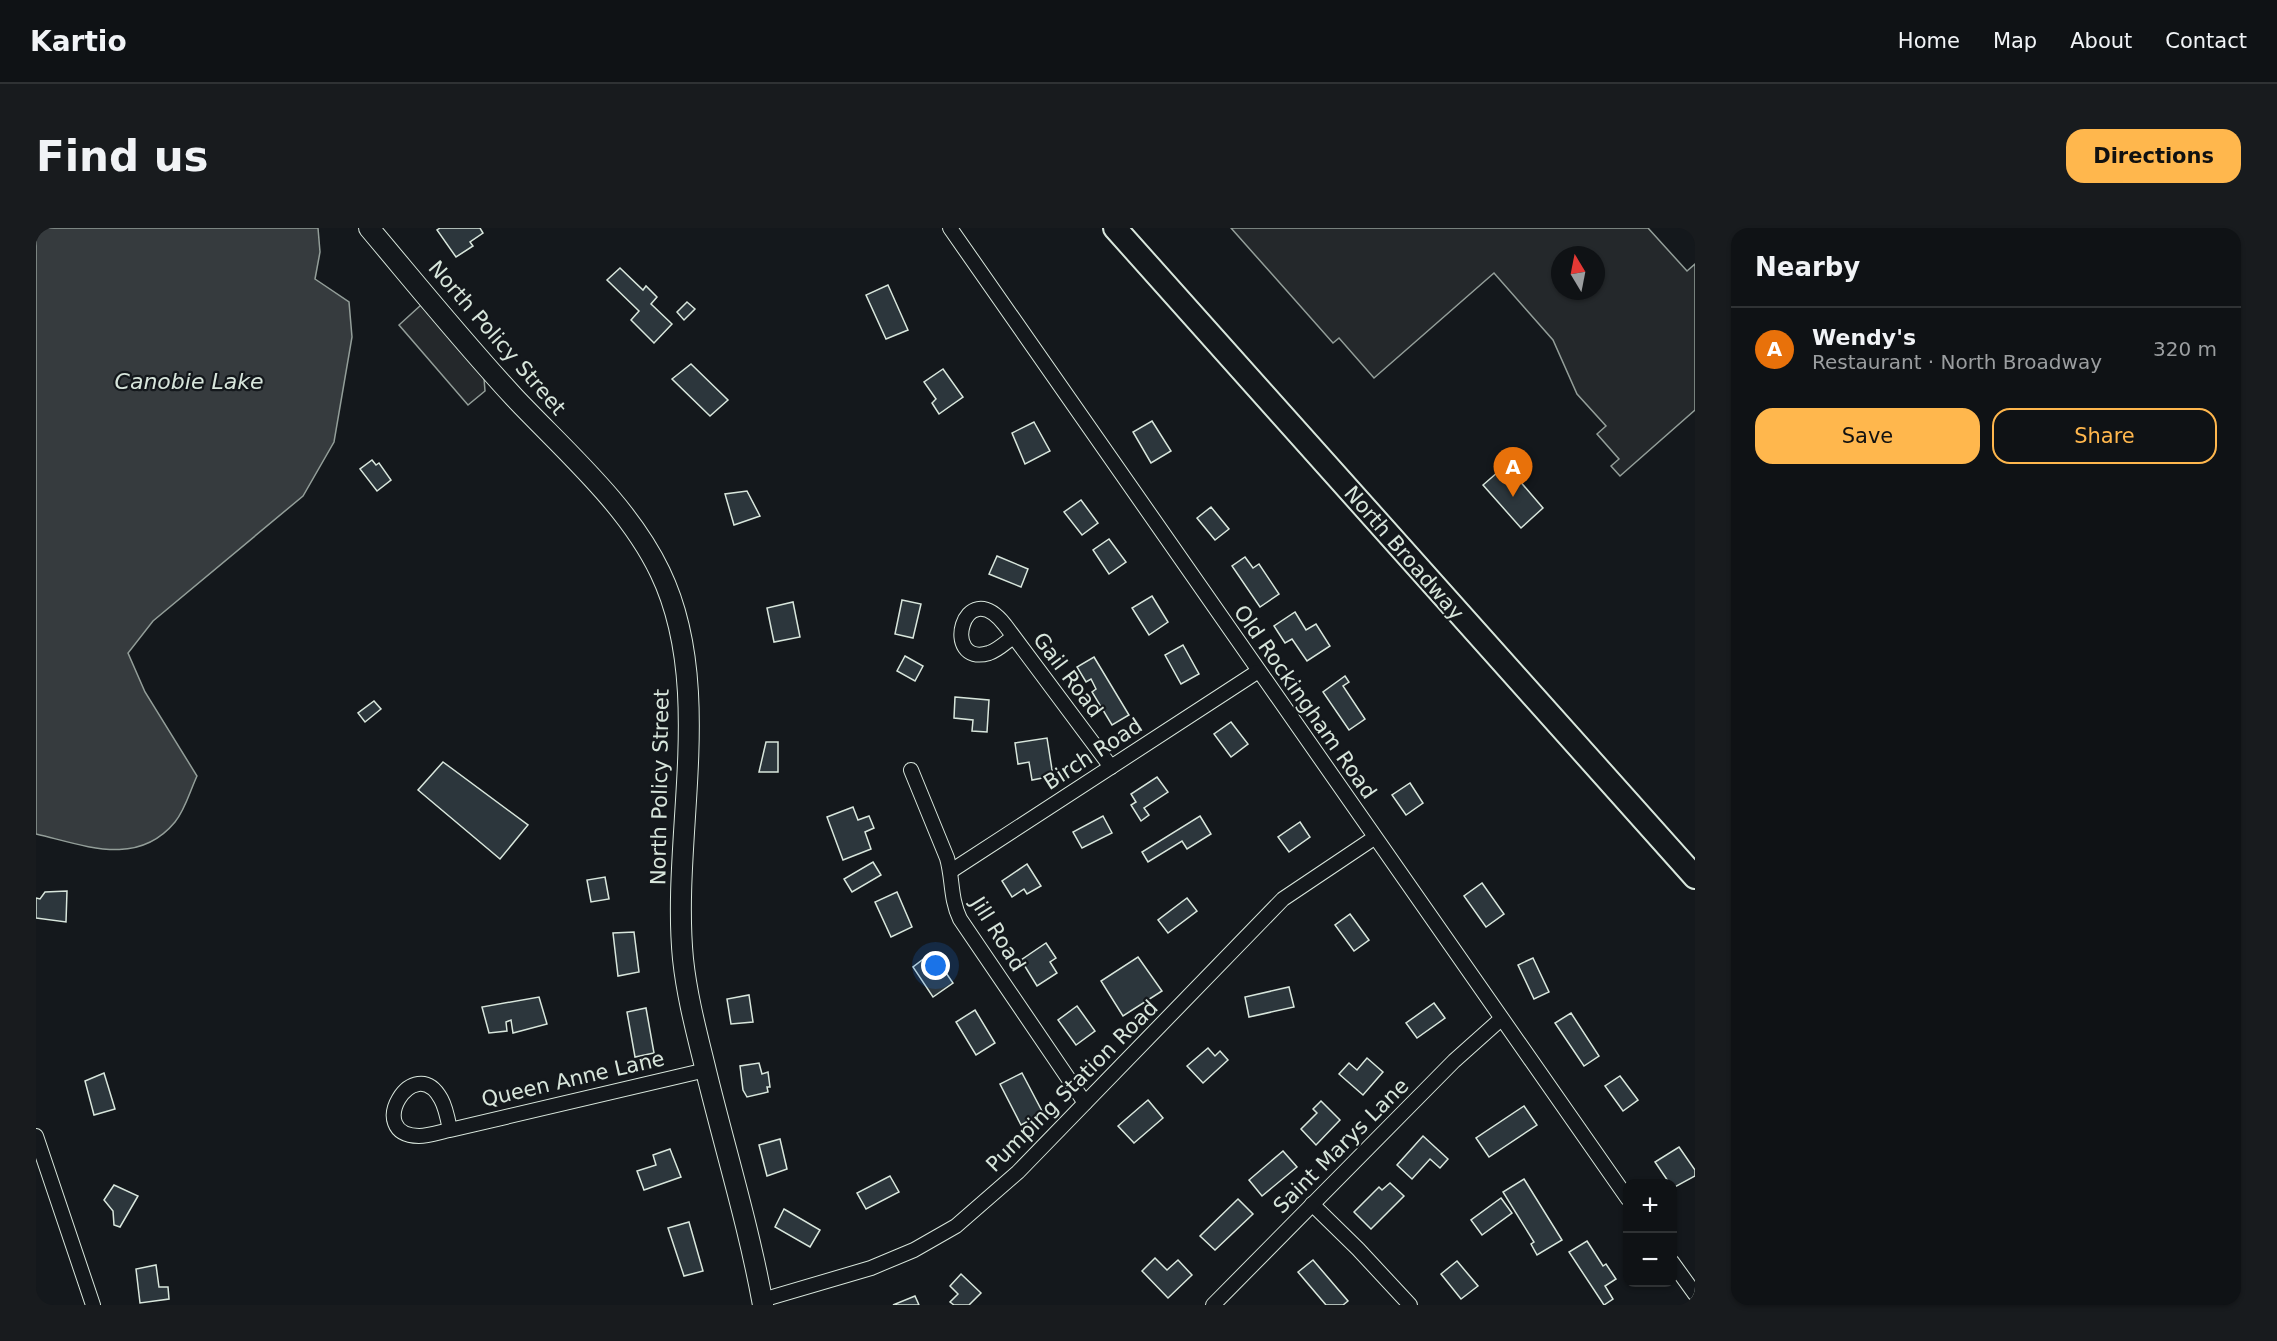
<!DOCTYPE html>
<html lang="en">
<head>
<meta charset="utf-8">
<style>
  :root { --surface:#0f1215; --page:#181b1e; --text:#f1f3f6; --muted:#9b9ea0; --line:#2f3234; --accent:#ffb74d }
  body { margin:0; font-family:"DejaVu Sans",sans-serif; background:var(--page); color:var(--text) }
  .controls { position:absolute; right:18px; bottom:18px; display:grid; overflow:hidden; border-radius:12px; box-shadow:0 2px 4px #0004 }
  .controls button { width:54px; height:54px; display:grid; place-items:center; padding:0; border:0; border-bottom:2px solid var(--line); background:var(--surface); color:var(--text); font:30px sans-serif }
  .compass { position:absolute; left:1515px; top:18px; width:54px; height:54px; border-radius:50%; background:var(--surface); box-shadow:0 2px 4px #0004; rotate:350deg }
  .you { position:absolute; left:900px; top:738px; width:21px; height:21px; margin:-15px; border:4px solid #fff; border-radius:50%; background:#1a73e8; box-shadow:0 0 0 9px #1a73e833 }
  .badge { display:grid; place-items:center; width:39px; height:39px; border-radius:50%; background:var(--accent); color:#fff; font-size:20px; font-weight:700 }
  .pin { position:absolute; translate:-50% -50px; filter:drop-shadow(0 2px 3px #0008) }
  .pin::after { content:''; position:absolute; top:32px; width:21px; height:18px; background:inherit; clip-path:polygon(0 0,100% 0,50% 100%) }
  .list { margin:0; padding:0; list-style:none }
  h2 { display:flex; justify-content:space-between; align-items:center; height:78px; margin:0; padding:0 24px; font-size:26px }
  h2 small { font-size:20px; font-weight:400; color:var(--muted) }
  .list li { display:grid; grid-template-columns:39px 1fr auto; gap:18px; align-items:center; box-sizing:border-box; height:84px; padding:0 24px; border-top:2px solid var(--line) }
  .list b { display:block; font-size:22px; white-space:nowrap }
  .list p { margin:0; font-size:20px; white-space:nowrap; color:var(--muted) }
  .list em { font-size:20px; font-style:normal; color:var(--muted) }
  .actions { display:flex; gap:12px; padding:18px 24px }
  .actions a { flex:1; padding:14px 0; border:2px solid var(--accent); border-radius:18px; text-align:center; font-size:21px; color:var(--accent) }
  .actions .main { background:var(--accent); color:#111 }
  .map { position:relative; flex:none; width:1659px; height:1077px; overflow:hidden; border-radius:18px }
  header { display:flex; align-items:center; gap:36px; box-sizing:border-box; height:84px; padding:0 30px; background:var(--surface); border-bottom:2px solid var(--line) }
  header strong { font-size:28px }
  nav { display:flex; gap:33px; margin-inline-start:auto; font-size:21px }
  .intro { display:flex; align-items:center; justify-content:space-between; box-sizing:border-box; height:144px; padding:0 36px }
  h1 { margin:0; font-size:42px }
  .button { padding:15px 27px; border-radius:18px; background:var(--accent); color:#111; font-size:21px; font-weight:700 }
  main { display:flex; gap:36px; padding:0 36px }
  aside { flex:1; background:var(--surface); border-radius:18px; box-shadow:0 2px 4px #0004 }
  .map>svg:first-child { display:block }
  .parking { fill:#24282b; stroke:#939e99; stroke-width:1.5; fill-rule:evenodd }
  .water { fill:#363b3e; stroke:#939e99; stroke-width:1.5 }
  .building { fill:#2c363c; stroke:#d8e6dc; stroke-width:1.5 }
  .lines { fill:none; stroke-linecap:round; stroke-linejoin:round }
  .street-casing { stroke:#d8e6dc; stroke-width:16 }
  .secondary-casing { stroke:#d8e6dc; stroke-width:22 }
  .primary-casing { stroke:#d8e6dc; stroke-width:26 }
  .street { stroke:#14181c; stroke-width:14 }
  .secondary { stroke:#14181c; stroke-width:20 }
  .primary { stroke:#14181c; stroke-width:22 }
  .labels { text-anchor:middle; stroke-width:4.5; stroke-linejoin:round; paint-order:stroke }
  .street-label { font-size:21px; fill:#d8e6dc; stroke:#14181c }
  .water-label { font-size:22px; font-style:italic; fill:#d8e6dc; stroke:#14181c }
</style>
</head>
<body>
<header>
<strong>Kartio</strong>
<nav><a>Home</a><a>Map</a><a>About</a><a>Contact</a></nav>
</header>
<div class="intro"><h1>Find us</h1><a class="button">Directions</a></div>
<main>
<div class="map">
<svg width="1659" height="1077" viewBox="0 0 1659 1077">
  <rect width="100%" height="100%" fill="#14181c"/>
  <!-- parking -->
  <g class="parking">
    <path d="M1195,0H1612L1651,43L1659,36V182L1584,248L1575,238L1583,231L1561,206L1570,198L1541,166L1517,112L1458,45L1338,150L1303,110L1297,115ZM1524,27H1560V63H1524Z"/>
    <polygon points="385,77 448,150 449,163 432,177 363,97"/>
  </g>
  <!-- water -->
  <path class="water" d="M0,0H282L284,24L279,51L313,74L316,109L298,214L267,268L117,393L92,425L109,464L161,548C154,563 149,582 139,594C101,640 48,617 0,606Z"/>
  <!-- building -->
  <g class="building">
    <polygon points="404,0 444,0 447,5 434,14 437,18 420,29 401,2"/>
    <polygon points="584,40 607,62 610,58 621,69 615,76 636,96 618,115 595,92 603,83 571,52"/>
    <polygon points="852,57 872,102 850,111 830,67"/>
    <polygon points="651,74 659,81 648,92 641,84"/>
    <polygon points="655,136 692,172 674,188 636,151"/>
    <polygon points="907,141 927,169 903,186 896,175 900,171 888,154"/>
    <polygon points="1116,193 1135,223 1115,235 1097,204"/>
    <polygon points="998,194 1014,223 989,236 976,205"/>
    <polygon points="336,232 340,237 343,235 355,252 341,263 324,241"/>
    <polygon points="1470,237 1507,280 1485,300 1447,257"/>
    <polygon points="711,263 724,288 698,297 689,266"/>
    <polygon points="1045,272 1062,295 1046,307 1028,284"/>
    <polygon points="1175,279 1193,301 1179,312 1161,290"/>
    <polygon points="1073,311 1090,334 1073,346 1057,322"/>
    <polygon points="961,328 992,341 985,359 953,346"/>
    <polygon points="1209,329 1217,340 1223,336 1243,366 1224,379 1196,338"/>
    <polygon points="1116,368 1132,394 1113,407 1096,380"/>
    <polygon points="866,372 885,376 877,410 859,406"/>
    <polygon points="757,374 764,409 738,414 731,380"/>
    <polygon points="1259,384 1270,402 1280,396 1294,418 1271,433 1256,411 1249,415 1238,398"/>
    <polygon points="1147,417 1163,446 1145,456 1129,427"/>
    <polygon points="869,428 887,438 879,453 861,443"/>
    <polygon points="1058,429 1093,487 1076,497 1056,464 1060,461 1055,451 1050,454 1041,439"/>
    <polygon points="1309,448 1313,454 1307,458 1329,491 1313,502 1287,464"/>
    <polygon points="919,469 953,472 951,504 936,503 937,492 918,490"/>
    <polygon points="338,473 345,481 329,494 322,485"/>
    <polygon points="1195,494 1212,516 1195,529 1178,506"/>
    <polygon points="1011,510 1017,548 996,552 993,534 982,536 979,515"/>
    <polygon points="730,514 742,514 742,544 723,544"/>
    <polygon points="407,534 492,597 464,631 382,562"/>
    <polygon points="1121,549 1132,564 1108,580 1113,587 1105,593 1095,577 1100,574 1095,566"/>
    <polygon points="1374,555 1387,575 1370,587 1356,567"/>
    <polygon points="817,579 822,592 833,588 838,600 829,604 835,621 807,632 791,589"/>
    <polygon points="1067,588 1076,605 1046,620 1037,604"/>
    <polygon points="1164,588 1175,606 1151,621 1146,613 1112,634 1106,624"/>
    <polygon points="1264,594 1274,609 1253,624 1242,609"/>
    <polygon points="837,634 845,647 816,664 808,651"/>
    <polygon points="991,636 1005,658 991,666 988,661 976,669 966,653"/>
    <polygon points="569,649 573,671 555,674 551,652"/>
    <polygon points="1446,655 1468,686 1450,699 1428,668"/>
    <polygon points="31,663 30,694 0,690 0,670 4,671 9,664"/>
    <polygon points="861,664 876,699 855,709 839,674"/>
    <polygon points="1151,670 1161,683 1132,705 1122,692"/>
    <polygon points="1314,686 1333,712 1318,723 1299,697"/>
    <polygon points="598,704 603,744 582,748 577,705"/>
    <polygon points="1010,715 1020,730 1014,734 1021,745 1001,758 985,732"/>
    <polygon points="890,729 898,740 904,736 917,755 897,769 877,739"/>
    <polygon points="1102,729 1126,763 1087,788 1065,753"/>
    <polygon points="1497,730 1513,764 1498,771 1482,737"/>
    <polygon points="1253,759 1258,779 1213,789 1209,769"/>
    <polygon points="713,767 717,794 695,796 691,771"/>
    <polygon points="503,769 511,796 477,805 475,792 470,794 471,803 453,805 446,779"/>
    <polygon points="1398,775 1409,790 1381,810 1370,795"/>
    <polygon points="1041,778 1059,803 1040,817 1022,792"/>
    <polygon points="610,780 618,825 599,829 591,784"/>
    <polygon points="939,782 959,815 940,827 920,794"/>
    <polygon points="1535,785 1563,828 1548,838 1519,795"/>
    <polygon points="1172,820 1179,828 1184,823 1192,832 1167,855 1151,838"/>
    <polygon points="1331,830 1347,844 1327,867 1303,846 1313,835 1321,842"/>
    <polygon points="723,835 726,846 732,844 734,859 731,859 732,864 711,869 707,862 704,838"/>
    <polygon points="68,845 79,881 58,887 49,853"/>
    <polygon points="986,845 1007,885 985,897 964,856"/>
    <polygon points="1584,848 1602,872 1587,883 1569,858"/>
    <polygon points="1112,872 1127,890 1098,915 1082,898"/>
    <polygon points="1285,873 1304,892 1280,917 1265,901 1281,885 1277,881"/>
    <polygon points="1488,878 1501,897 1453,929 1440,910"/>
    <polygon points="1387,908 1412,931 1404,940 1394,931 1376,951 1361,937"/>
    <polygon points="744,911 751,941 731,948 723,917"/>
    <polygon points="1643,919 1659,942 1659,948 1637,960 1636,956 1634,956 1619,934"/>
    <polygon points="634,921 645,949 608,962 601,943 620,937 617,927"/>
    <polygon points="1247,923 1261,939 1226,968 1213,952"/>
    <polygon points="854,948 863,964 830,981 821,965"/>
    <polygon points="1488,951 1526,1012 1501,1027 1495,1016 1498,1014 1467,964"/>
    <polygon points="1354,955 1368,968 1335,1001 1318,984 1343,959 1346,962"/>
    <polygon points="78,957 102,968 84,999 78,997 77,983 68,972"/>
    <polygon points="1465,970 1476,985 1446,1007 1435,992"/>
    <polygon points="1202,971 1217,986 1179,1022 1164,1008"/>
    <polygon points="748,981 784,1002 774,1019 739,999"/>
    <polygon points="653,994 667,1043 648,1048 632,1000"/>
    <polygon points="1551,1013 1567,1038 1570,1036 1580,1051 1569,1058 1577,1071 1568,1077 1533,1024"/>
    <polygon points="1119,1030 1131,1042 1142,1032 1156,1047 1132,1070 1106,1043"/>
    <polygon points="1277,1032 1312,1073 1307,1077 1290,1077 1262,1044"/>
    <polygon points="1421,1033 1442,1058 1425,1071 1405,1046"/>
    <polygon points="120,1037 123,1059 132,1059 133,1071 104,1075 100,1041"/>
    <polygon points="925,1046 945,1065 933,1077 918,1077 914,1074 922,1066 914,1058"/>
    <polygon points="879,1068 883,1077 857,1077"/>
  </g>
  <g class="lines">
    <!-- street casing -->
    <g class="street-casing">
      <g id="street">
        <polyline points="914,0 1592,971"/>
        <path d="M977,409C970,414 962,422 953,425C904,440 927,344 969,397L1075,539"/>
        <path d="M875,542L911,630C917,651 914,670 924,691L1049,875"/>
        <polyline points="915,643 1221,444"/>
        <path d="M414,902C412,892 410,880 405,871C378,822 327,907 383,908C393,908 404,904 414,902L670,842"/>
        <polyline points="0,908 57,1077"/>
        <polyline points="1276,976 1322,1021 1374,1077"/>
        <polyline points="1636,1034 1659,1066"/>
        <polyline points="726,1072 835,1040 878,1022 920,998 982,944 1247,671 1338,610"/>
        <polyline points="1177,1077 1418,833 1465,791"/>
      </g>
    </g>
    <!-- secondary casing -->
    <g class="secondary-casing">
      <path id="secondary" d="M333,0C381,57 428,115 478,169C529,223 592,277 624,344C680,460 635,608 647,731C651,769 661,806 670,843C689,921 713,999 727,1077"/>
    </g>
    <!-- primary casing -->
    <g class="primary-casing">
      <polyline id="primary" points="1079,0 1659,649"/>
    </g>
    <!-- street -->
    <use href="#street" class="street"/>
    <!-- secondary -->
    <use href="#secondary" class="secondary"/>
    <!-- primary -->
    <use href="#primary" class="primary"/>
  </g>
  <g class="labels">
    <!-- street labels -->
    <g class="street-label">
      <text transform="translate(461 110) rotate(49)" y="7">North Policy Street</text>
      <text transform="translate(1368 325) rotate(49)" y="7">North Broadway</text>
      <text transform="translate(1032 447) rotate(53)" y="7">Gail Road</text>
      <text transform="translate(1269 474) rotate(55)" y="7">Old Rockingham Road</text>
      <text transform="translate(1057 526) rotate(-33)" y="7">Birch Road</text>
      <text transform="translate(624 559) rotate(-89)" y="7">North Policy Street</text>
      <text transform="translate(962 706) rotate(58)" y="7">Jill Road</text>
      <text transform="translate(537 851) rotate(-13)" y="7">Queen Anne Lane</text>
      <text transform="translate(1036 858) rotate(-45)" y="7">Pumping Station Road</text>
      <text transform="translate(1305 918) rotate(-45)" y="7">Saint Marys Lane</text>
    </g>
    <!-- water labels -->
    <g class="water-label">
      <text x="153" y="161">Canobie Lake</text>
    </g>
  </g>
</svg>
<div class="controls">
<button>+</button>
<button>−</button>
</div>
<svg class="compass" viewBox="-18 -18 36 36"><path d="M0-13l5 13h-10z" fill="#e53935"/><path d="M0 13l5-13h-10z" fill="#9b9ea0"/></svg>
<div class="you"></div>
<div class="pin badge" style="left:1477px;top:269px;background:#e8710a">A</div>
</div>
<aside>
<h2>Nearby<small></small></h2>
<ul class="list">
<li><span class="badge" style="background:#e8710a">A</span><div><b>Wendy's</b><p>Restaurant · North Broadway</p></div><em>320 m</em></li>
</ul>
<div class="actions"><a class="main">Save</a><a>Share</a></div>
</aside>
</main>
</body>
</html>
